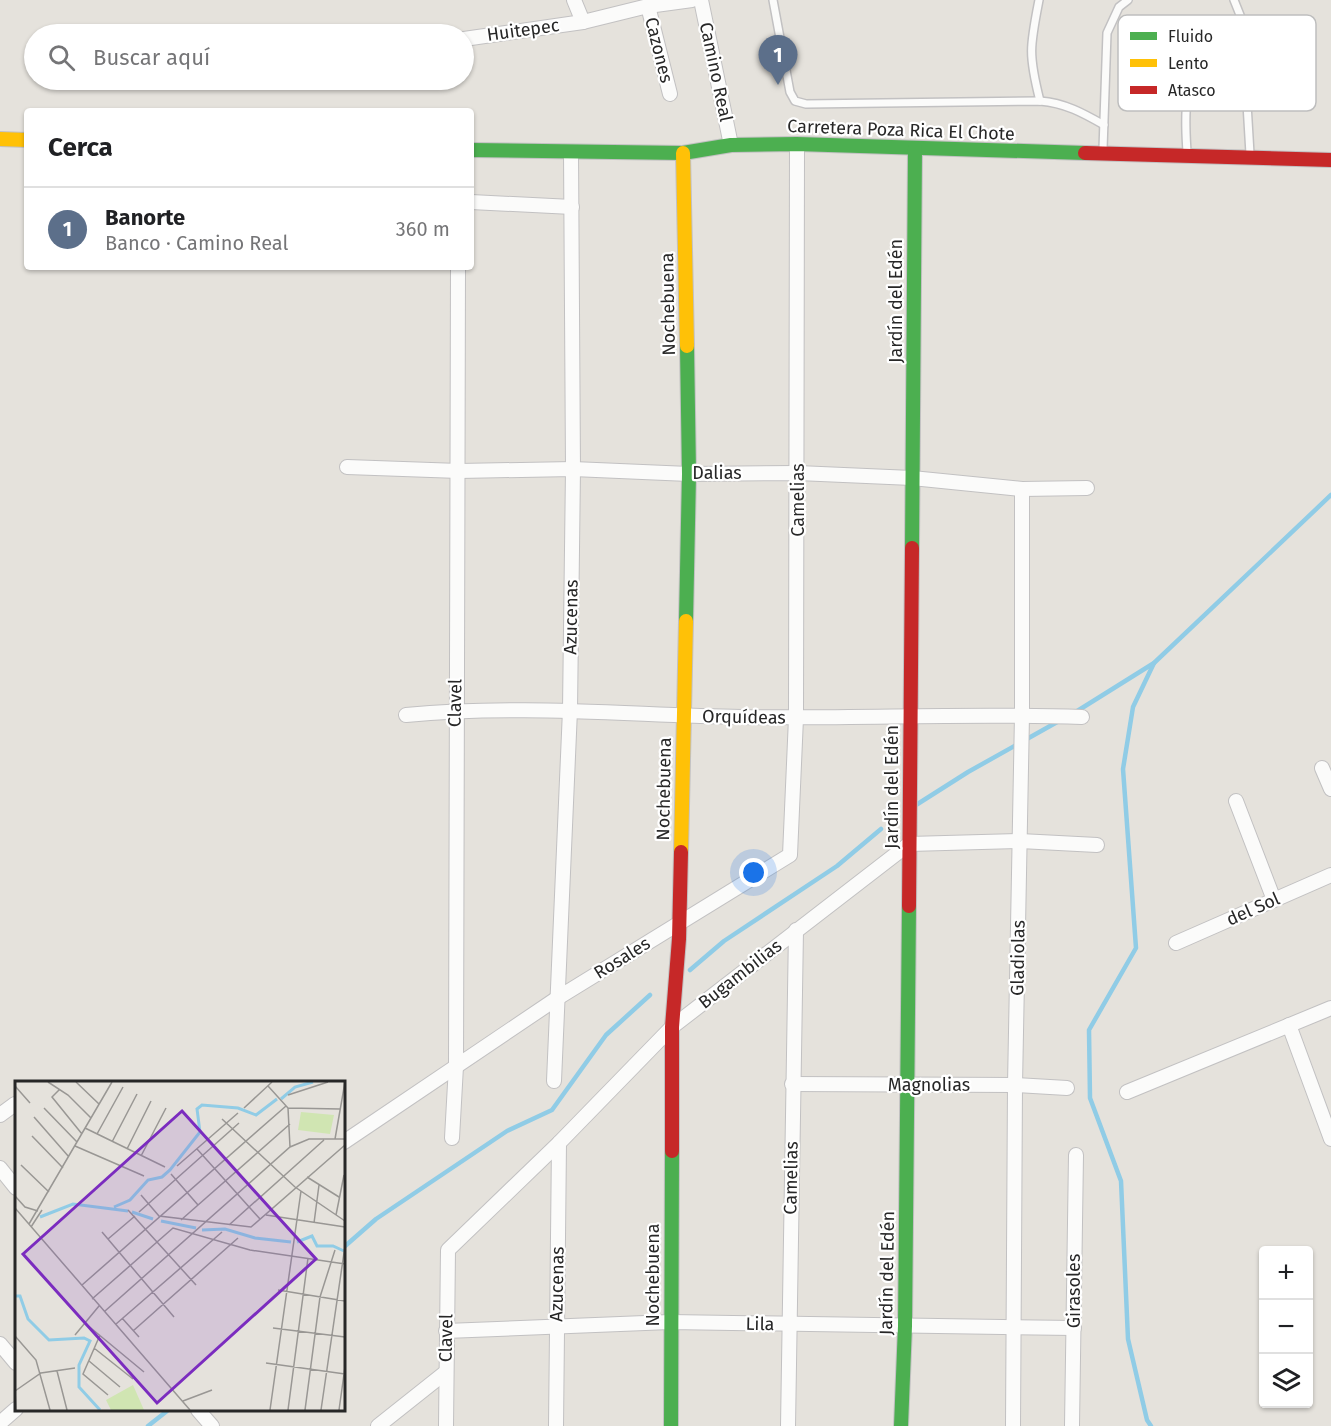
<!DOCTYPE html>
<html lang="es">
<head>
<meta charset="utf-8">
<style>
  :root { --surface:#fff; --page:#f6f6f6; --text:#202124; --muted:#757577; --line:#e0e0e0; --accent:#6a6866 }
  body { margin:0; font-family:"Fira Sans",sans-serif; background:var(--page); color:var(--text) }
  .controls { position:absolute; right:18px; bottom:18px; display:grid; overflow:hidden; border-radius:6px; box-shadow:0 2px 4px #0004 }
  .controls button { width:54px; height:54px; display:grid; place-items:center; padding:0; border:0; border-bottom:2px solid var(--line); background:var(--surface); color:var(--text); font:30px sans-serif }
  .you { position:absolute; left:754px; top:873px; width:21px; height:21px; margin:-15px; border:4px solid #fff; border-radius:50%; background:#1a73e8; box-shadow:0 0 0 9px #1a73e833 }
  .badge { display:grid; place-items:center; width:39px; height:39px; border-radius:50%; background:var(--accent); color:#fff; font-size:20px; font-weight:700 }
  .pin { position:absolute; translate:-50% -50px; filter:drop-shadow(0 2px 3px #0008) }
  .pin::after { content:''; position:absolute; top:32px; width:21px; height:18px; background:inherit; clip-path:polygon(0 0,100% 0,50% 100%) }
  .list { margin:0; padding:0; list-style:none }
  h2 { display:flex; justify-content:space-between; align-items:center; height:78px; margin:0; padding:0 24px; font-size:26px }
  h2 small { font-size:20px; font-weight:400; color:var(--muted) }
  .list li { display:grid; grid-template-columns:39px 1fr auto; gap:18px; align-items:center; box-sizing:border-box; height:84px; padding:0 24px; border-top:2px solid var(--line) }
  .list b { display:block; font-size:22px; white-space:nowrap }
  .list p { margin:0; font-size:20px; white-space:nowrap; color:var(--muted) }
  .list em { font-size:20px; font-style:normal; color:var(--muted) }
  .icon { flex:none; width:33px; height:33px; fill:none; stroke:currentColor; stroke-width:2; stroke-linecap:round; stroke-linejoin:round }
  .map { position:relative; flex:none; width:1331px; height:1426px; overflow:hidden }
  .search { position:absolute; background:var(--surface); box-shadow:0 2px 4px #0004; left:24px; top:24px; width:450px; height:66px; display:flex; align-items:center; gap:15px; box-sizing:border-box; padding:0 21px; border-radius:33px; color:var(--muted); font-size:22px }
  .panel { position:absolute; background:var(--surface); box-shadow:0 2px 4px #0004; left:24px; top:108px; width:450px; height:162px; border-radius:6px }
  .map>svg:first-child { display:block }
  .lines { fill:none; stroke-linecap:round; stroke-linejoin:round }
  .stream { stroke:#90cce6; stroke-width:4.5 }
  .lane-casing { stroke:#c2c1c2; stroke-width:10 }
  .street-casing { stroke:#c2c1c2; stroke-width:16 }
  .fast-casing { stroke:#c2c1c2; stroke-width:16 }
  .slow-casing { stroke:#c2c1c2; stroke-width:16 }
  .jam-casing { stroke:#c2c1c2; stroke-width:16 }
  .lane { stroke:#fbfbfa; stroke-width:7 }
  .street { stroke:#fbfbfa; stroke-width:14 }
  .fast { stroke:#4caf50; stroke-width:14 }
  .slow { stroke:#ffc107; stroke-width:14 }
  .jam { stroke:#c62828; stroke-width:14 }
  .labels { text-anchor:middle; stroke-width:4.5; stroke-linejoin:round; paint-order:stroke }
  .street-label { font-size:18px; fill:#272727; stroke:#fff }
  .inset-river { fill:none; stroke:#90cce6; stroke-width:3 }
  .inset-road { fill:none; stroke:#999794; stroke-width:1.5 }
  .view { fill:#7b2cbf; fill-opacity:0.15; stroke:#7b2cbf; stroke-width:3 }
  .inset-edge { fill:none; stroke:#272727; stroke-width:3 }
  .key { fill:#fff; stroke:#bebebe; stroke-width:1.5 }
  .key-label { font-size:16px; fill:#272727 }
</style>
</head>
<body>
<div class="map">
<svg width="1331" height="1426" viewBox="0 0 1331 1426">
  <rect width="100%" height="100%" fill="#e5e2dc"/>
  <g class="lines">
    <!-- stream -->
    <g class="stream">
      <polyline points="1074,713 1154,663 1331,495"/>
      <polyline points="916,805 968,772 1059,721"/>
      <polyline points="690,970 724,941 837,866 881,829"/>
      <polyline points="344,1247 376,1219 507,1131 552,1110 606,1035 650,995"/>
      <polyline points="148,1426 167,1411"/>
      <polyline points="1151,1426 1147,1420 1128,1339 1121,1181 1090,1098 1089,1030 1136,948 1123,769 1133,707 1154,663"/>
    </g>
    <!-- lane casing -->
    <g class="lane-casing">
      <g id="lane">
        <path d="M773,0L790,92L795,101L806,104L1040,101C1065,103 1083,113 1104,125"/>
        <path d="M1039,0C1030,46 1028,54 1040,101"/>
        <polyline points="1234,0 1242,20 1250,154"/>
        <polyline points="1103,149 1107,33 1119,7 1128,0"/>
        <path d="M1187,152C1186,133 1180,73 1207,69C1219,67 1233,70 1245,70"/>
      </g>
    </g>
    <!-- street casing -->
    <g class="street-casing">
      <g id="street">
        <polyline points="574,0 583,22"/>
        <polyline points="701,0 731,145"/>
        <polyline points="648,6 670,94"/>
        <polyline points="464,39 583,22 648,6 692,0"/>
        <polyline points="471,202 572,207"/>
        <polyline points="347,467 459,471 573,469 689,474 798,473 912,478 1022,489 1087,488"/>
        <path d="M406,715C518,704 629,715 741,717C855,719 968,713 1082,717"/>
        <polyline points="1322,768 1331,789"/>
        <polyline points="1236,801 1274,900"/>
        <polyline points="1176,943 1331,875"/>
        <polyline points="1289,1025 1331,1139"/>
        <polyline points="554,1081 570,710 573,469 571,152"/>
        <polyline points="792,1084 1015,1085 1067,1088"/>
        <polyline points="1127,1092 1331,1008"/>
        <polyline points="0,1115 15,1104"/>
        <polyline points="452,1138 456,1066 458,267"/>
        <polyline points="344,1142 556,999 790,855 796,718 797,144"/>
        <polyline points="0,1168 16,1188"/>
        <polyline points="446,1331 670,1322 1074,1328"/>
        <polyline points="0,1344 16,1363"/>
        <polyline points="198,1410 212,1426"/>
        <polyline points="0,1423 16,1409"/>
        <polyline points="378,1426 446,1372"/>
        <polyline points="446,1426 448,1250 559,1143 672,1027 909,844 1020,841 1097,845"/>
        <polyline points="556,1426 559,1143"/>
        <polyline points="788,1426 796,930"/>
        <polyline points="1013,1426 1015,1085 1022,715 1022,489"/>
        <polyline points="1072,1426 1076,1155"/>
      </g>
    </g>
    <!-- fast casing -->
    <g class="fast-casing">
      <g id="fast">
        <polyline points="471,150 683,153 731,145 797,144 1085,153"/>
        <polyline points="912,548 915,148"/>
        <polyline points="686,621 689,474 687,346"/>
        <polyline points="671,1426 672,1151"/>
        <polyline points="901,1426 905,1326 909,906"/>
      </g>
    </g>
    <!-- slow casing -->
    <g class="slow-casing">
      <g id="slow">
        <polyline points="0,139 27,140"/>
        <polyline points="683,153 687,346"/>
        <polyline points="681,852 686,621"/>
      </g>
    </g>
    <!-- jam casing -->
    <g class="jam-casing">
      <g id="jam">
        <polyline points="1085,153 1331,160"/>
        <polyline points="909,906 912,548"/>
        <polyline points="672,1151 672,1027 679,939 681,852"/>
      </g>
    </g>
    <!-- lane -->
    <use href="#lane" class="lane"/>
    <!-- street -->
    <use href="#street" class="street"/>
    <!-- fast -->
    <use href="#fast" class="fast"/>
    <!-- slow -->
    <use href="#slow" class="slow"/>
    <!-- jam -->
    <use href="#jam" class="jam"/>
  </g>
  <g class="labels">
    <!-- street labels -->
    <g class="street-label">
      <text transform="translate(523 30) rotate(-8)" y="6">Huitepec</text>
      <text transform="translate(659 50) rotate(76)" y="6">Cazones</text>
      <text transform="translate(716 72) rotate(78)" y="6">Camino Real</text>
      <text transform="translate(901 130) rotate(2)" y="6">Carretera Poza Rica El Chote</text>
      <text transform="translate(896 301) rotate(-90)" y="6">Jardín del Edén</text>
      <text transform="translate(668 304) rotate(-91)" y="6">Nochebuena</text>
      <text x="717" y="479">Dalias</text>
      <text transform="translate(798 500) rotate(-90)" y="6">Camelias</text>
      <text transform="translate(571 617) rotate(-89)" y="6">Azucenas</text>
      <text transform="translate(455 703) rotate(-89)" y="6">Clavel</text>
      <text transform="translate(744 717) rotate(1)" y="6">Orquídeas</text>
      <text transform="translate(892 787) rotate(-90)" y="6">Jardín del Edén</text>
      <text transform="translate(664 789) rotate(-89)" y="6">Nochebuena</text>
      <text transform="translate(1253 909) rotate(-24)" y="6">del Sol</text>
      <text transform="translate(622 958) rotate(-32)" y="6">Rosales</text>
      <text transform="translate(1018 958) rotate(-89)" y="6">Gladiolas</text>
      <text transform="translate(740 974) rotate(-38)" y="6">Bugambilias</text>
      <text x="929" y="1091">Magnolias</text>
      <text transform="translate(791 1178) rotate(-89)" y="6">Camelias</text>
      <text transform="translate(887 1273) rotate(-89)" y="6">Jardín del Edén</text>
      <text transform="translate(653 1275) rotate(-90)" y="6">Nochebuena</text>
      <text transform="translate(557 1284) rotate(-89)" y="6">Azucenas</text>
      <text transform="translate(1074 1291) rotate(-90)" y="6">Girasoles</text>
      <text transform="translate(760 1324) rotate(1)" y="6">Lila</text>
      <text transform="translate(446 1338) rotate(-89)" y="6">Clavel</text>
    </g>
  </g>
  <!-- overview -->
  <g transform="translate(15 1081)">
    <rect width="330" height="330" fill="#e5e2dc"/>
    <path d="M286,31L319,34L315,53L283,49ZM118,304L129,329H96L91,319Z" fill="#d0e5b2"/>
    <path class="inset-river" d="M266,18L280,6L298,1M99,126L115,119L133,99L147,96L155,89L185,51L182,28L187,24L223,27L241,34L262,18M117,131L138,138M25,136L58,123L113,130M146,140L181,147M187,149L210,148L240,157L276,161M282,161L297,155L302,165H318L329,170M0,215H5L13,238L34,259L69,257L75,260L64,284V306L85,329"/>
    <path class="inset-road" d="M33,1L53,14L76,37M61,1L84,23M0,5L15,22M253,5L273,27L275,66M44,9L37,16L67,53M273,14L313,1M29,27L62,61M229,27L257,1M273,27L325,28M19,36L54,76M207,38L280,106L330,140M70,47L150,86M82,53L108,6M17,55L48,87M320,58L330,1M97,61L122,13M60,65L129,95M112,68L136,20M182,68L245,138M126,75L151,27M6,84L34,111M162,85L223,32M156,93L183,124M292,96L324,116M126,114L144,135L236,146L330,64M0,115L10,126L23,130M0,127L175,329M113,129L181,204M124,131L224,42M251,134L330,146M321,134L329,94M166,139L275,43M299,142L304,104M14,143L97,1M214,144L309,59M16,146L27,129M87,151L159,236M93,158L120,135M67,204L271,25M263,209L330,220M77,218L158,147L235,169L330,183M90,230L275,66L294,58H330M107,237L124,256M71,243L129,291M101,243L207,151M258,247L330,256M118,250L223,157M60,254L84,225M85,254L68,293L93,314M0,255L21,279L35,329M79,267L118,298M74,280L105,306M251,282L330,293M42,290L52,329M0,309L1,329M0,310L26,292L60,287M168,320L197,309M255,329L286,110M273,329L293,177M290,329L305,216L320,169M306,329L330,165M324,329L330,286"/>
    <path class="view" d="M167,30L301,178L142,322L8,173Z"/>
    <rect width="330" height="330" class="inset-edge"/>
  </g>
  <!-- legend -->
  <rect x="1118" y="15" width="198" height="96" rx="9" class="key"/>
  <rect x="1130" y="32" width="27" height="8" fill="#4caf50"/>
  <rect x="1130" y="59" width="27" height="8" fill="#ffc107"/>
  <rect x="1130" y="86" width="27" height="8" fill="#c62828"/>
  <g class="key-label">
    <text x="1168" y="42">Fluido</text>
    <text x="1168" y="69">Lento</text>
    <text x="1168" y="96">Atasco</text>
  </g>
</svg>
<div class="controls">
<button>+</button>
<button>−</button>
<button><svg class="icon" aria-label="layers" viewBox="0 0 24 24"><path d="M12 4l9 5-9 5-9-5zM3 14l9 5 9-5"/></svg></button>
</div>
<div class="you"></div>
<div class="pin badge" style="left:778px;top:85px;background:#5c6f8a">1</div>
<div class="search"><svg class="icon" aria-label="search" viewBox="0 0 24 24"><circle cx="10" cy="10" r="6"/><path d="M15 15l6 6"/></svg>Buscar aquí</div>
<section class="panel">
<h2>Cerca<small></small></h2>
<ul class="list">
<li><span class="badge" style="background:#5c6f8a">1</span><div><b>Banorte</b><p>Banco · Camino Real</p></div><em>360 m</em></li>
</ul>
</section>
</div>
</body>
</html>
